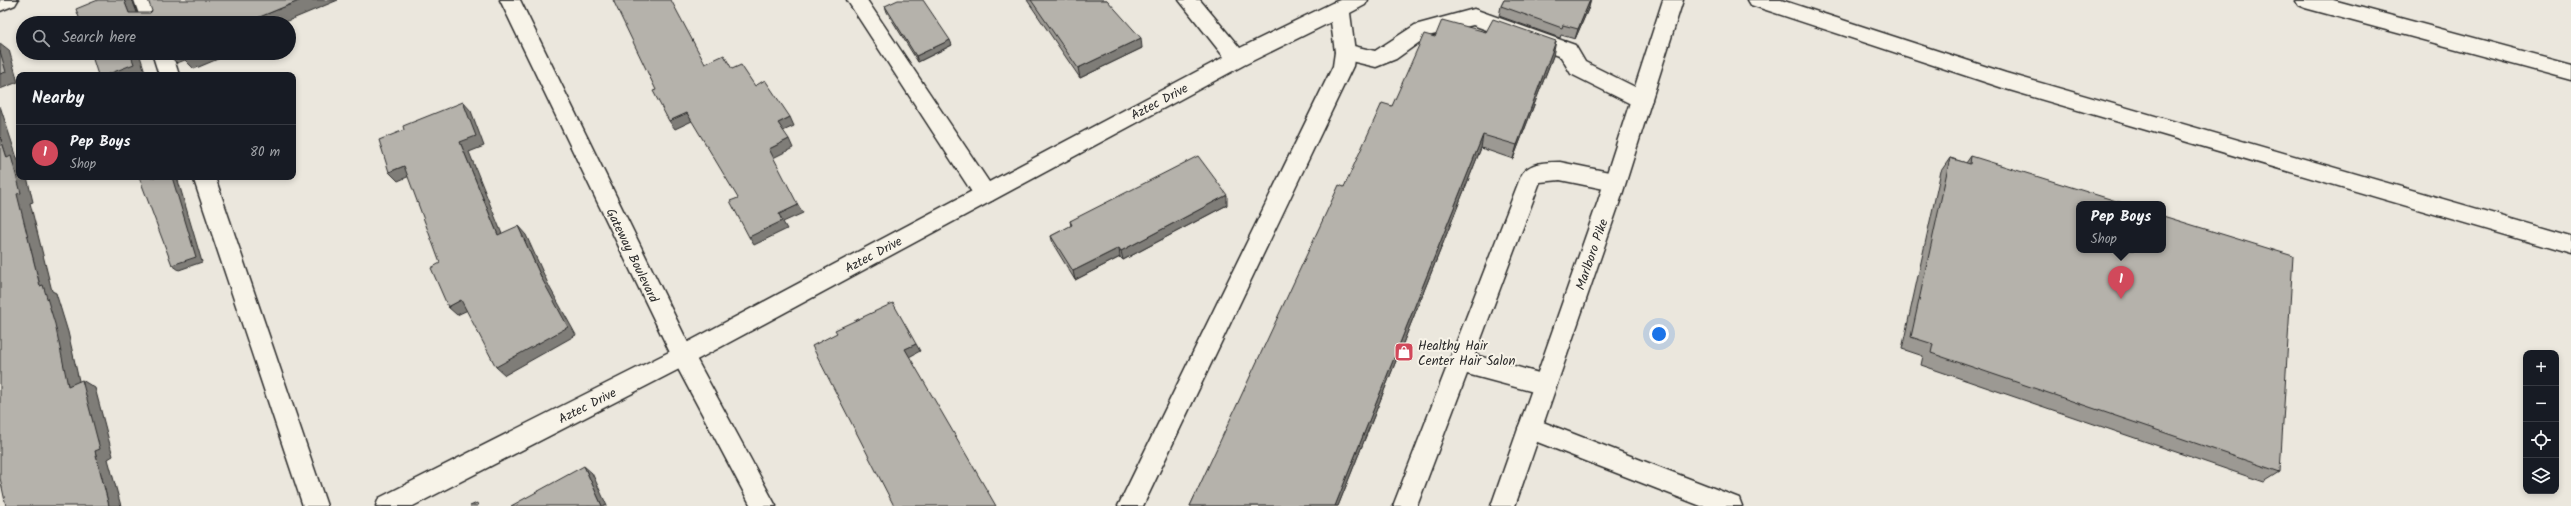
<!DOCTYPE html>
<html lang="en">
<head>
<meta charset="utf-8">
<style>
  :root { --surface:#171b24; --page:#242831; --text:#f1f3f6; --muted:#9ea1a6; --line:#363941; --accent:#d1495b }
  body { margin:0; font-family:Kalam,sans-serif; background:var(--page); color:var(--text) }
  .controls { position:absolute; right:12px; bottom:12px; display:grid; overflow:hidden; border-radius:8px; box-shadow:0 2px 6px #0003 }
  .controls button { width:36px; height:36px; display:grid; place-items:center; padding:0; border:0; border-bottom:1px solid var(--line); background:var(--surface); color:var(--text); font:20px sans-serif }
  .you { position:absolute; left:1659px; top:334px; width:14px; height:14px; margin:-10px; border:3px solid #fff; border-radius:50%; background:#1a73e8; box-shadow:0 0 0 6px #1a73e833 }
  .badge { display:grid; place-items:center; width:26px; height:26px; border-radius:50%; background:var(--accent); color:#fff; font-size:13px; font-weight:700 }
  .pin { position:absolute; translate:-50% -33px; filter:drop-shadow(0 1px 2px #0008) }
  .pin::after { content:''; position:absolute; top:21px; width:14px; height:12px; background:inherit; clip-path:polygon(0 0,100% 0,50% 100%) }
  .popup { position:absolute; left:2076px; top:201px; width:90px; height:52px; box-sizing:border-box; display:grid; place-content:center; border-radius:8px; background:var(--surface); filter:drop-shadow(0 1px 3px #0005); font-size:13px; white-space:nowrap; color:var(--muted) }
  .popup b { font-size:15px; color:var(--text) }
  .popup::after { content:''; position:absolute; left:50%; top:100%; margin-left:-8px; border:8px solid transparent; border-top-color:var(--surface) }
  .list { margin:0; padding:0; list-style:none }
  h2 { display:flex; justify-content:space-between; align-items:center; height:52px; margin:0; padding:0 16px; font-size:17px }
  h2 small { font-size:13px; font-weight:400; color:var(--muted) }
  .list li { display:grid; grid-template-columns:26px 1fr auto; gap:12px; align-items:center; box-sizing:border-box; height:56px; padding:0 16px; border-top:1px solid var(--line) }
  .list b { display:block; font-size:15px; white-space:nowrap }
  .list p { margin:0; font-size:13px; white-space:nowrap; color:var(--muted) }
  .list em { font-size:13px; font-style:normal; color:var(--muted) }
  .icon { flex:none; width:22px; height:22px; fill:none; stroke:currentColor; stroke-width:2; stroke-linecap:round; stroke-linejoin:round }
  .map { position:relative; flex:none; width:2571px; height:506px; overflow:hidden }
  .search { position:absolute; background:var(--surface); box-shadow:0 2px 6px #0003; left:16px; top:16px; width:280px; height:44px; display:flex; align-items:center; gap:10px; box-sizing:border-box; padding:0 14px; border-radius:22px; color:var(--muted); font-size:15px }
  .panel { position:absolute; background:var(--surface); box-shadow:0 2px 6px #0003; left:16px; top:72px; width:280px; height:108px; border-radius:8px }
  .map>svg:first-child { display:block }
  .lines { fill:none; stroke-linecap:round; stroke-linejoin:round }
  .lane-casing { stroke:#2b2b2b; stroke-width:3 }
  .street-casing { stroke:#2b2b2b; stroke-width:3 }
  .secondary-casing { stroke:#2b2b2b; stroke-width:3 }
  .lane { fill:#f7f3e8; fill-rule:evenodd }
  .street { fill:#f7f3e8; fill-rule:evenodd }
  .secondary { fill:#f7f3e8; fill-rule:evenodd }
  .wall { fill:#9c9993; stroke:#2b2b2b }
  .shaded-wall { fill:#7f7d78; stroke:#2b2b2b }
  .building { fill:#b5b2ab; stroke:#2b2b2b }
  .labels { text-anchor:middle; stroke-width:4; stroke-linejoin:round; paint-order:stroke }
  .street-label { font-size:13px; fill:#2b2b2b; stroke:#f7f3e8 }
  .poi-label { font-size:13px; fill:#2b2b2b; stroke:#f7f3e8; text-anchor:start }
</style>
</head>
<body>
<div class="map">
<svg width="2571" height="506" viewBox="0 0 2571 506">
  <rect width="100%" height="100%" fill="#ebe7dd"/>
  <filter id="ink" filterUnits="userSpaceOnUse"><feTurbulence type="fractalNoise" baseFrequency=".025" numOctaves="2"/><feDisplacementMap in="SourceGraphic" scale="8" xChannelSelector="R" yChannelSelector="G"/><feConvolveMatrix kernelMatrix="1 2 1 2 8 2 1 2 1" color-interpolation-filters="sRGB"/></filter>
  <g filter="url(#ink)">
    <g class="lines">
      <!-- lane casing -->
      <g class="lane-casing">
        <g id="lane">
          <polygon points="134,0 154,0 162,23 142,23"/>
          <polygon points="847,0 867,0 993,188 996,194 993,200 985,203 977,200"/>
          <polygon points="1748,0 1781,0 2006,73 2571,236 2571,254 2006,89 1751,5"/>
          <polygon points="2295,0 2333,0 2571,64 2571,80 2305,8 2298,5"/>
          <polygon points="1474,9 1575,45 1585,62 1649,94 1652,100 1649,106 1642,108 1635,106 1571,74 1561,57 1473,25 1428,36 1396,59 1376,67 1338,58 1335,52 1338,46 1345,44 1375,51 1415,25"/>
          <polygon points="152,53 172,53 179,75 159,75"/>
          <path d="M1560,162L1614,173L1622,176L1625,182L1622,188L1614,191L1560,180L1540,182L1475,355L1553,377L1557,384L1553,391L1545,395L1467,374L1417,506H1393L1521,176C1528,162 1546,162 1560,162Z"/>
          <polygon points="193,177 215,177 327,506 303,506"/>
          <polygon points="1530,417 1739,498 1742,506 1701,506 1522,436 1518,428 1522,420"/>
        </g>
      </g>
      <!-- street casing -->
      <g class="street-casing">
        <g id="street">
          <polygon points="0,0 18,0 15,5 0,11"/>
          <polygon points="1179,0 1200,0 1240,48 1332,3 1340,0 1368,0 1365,5 1350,13 1355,52 1353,66 1143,506 1118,506 1333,66 1335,52 1331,22 1244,65 691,363 413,506 376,506 379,498 675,349 1224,57"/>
        </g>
      </g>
      <!-- secondary casing -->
      <g class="secondary-casing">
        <g id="secondary">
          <polygon points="500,0 520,0 691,349 776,506 751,506 675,363"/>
          <polygon points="1663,0 1683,0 1620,201 1515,506 1491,506 1598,201"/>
        </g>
      </g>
      <!-- lane -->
      <use href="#lane" class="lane"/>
      <!-- street -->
      <use href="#street" class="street"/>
      <!-- secondary -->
      <use href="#secondary" class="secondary"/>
    </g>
    <!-- wall -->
    <g class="wall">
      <polygon points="1027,0 1107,0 1142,48 1080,78"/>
      <polygon points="1504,0 1591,0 1589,7 1575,39 1561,35 1560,38 1499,16 1501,6"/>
      <polygon points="885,6 952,45 918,62 887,12"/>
      <polygon points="1486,32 1553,56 1513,159 1481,148 1338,506 1190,506 1344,187 1392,106 1435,37"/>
      <polygon points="1971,156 2280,472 2264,482 1921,365 1923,356 1902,349 1941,171 1950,158 1966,163"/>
      <polygon points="1227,205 1123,260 1120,257 1075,280 1053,244 1051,236 1071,226 1070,221"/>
    </g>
    <!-- shaded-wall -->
    <g class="shaded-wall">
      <polygon points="124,0 131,0 133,2 141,23 129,13"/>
      <polygon points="301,0 338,0 283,23 245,23"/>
      <polygon points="1590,0 1589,7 1575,39 1578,29"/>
      <polygon points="1141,38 1142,48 1080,78 1078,68"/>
      <polygon points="950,40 952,45 918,62 916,56"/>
      <polygon points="1556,41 1553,56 1513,159 1517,145"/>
      <polygon points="0,43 9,50 18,82 0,89"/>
      <polygon points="130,53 139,53 146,75 106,75"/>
      <polygon points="166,53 232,53 194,69 185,60 177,63"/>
      <polygon points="463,102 471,111 484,146 469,152 506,244 498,235 460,142"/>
      <polygon points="0,106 18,161 19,162 19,177 27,177 33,202 30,203 52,291 56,293 68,332 82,394 68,386 40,286 7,158 0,136"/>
      <polygon points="687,113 692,121 675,129 669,121"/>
      <polygon points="790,117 794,126 783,131 778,123"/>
      <polygon points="1483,135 1481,148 1338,506 1335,506"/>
      <polygon points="789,139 793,148 773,158 769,149"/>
      <polygon points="404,166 412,175 398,181 389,172"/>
      <polygon points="172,177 177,177 202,262 179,270 172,265"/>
      <polygon points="1227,195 1227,205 1123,260 1121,251"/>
      <polygon points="798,205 803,213 783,222 787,229 754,245 749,237 779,214"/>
      <polygon points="518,226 526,235 550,288 576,335 505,375 496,367 542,279"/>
      <polygon points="1119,248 1120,257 1075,280 1073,271"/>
      <polygon points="461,300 470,309 457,315 448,307"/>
      <polygon points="916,344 920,351 909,357 905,349"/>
      <polygon points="82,380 95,388 113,456 108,459 121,506 109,506 95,451"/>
      <polygon points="584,466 592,473 607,506 602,506"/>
    </g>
    <!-- building -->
    <g class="building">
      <polygon points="98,0 124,0 129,13 150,13 152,11 148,0 301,0 245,23 81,23 76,9"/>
      <polygon points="613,0 671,0 705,64 724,55 732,69 741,65 755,86 765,80 790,117 778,123 789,139 769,149 798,205 779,214 782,221 749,237 730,201 738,198 687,113 669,121 653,91 656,90"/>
      <polygon points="898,0 923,0 950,40 916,56 885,6"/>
      <polygon points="1031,0 1107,0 1141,38 1078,68"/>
      <polygon points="1504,0 1590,0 1578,29 1563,25 1562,28 1501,6"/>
      <polygon points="1493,19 1556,41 1517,145 1483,135 1335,506 1190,506 1339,185 1344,187 1382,103 1392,106 1424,34 1435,37 1442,20 1486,32"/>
      <polygon points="0,51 6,72 0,74"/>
      <polygon points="91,53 130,53 134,64 106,75 98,75"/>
      <polygon points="181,53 193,53 182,58"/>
      <polygon points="463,102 476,136 460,142 498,235 518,226 542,279 568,327 496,367 461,300 448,307 431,268 440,263 404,166 389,172 379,140 404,130 403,126"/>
      <polygon points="0,136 7,158 11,156 21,193 17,194 40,286 43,285 55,324 68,386 82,380 100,449 95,451 109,506 6,506 0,478"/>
      <polygon points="1198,156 1227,195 1121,251 1119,248 1073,271 1051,236 1072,225 1070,221"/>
      <polygon points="1971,156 2126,204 2079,204 2079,250 2163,250 2163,216 2293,256 2280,472 1931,353 1933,344 1911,337 1950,158 1970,164"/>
      <polygon points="139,177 172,177 196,257 172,265"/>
      <polygon points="893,303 916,344 905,349 996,506 894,506 812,346 837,333 835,330"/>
      <polygon points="584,466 602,506 511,506"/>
      <polygon points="477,503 478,506 470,506"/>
    </g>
  </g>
  <!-- icons -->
  <defs>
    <g id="shop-square" transform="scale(1)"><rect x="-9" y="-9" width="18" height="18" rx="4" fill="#d1495b" stroke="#f7f3e8"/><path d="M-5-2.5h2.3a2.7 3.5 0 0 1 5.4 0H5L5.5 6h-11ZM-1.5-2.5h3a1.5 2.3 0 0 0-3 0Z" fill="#fff"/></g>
  </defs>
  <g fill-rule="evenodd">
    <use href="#shop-square" x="1404" y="352"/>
  </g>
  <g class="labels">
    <!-- street labels -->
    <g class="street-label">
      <text transform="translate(1159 101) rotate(-28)" y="5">Aztec Drive</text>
      <text transform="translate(873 254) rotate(-28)" y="5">Aztec Drive</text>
      <text transform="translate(1591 254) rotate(-71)" y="5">Marlboro Pike</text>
      <text transform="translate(633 255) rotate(64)" y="5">Gateway Boulevard</text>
      <text transform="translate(587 405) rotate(-27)" y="5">Aztec Drive</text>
    </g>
    <!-- poi labels -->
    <g class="poi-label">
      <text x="1418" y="350">Healthy Hair<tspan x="1418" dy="15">Center Hair Salon</tspan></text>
    </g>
  </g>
</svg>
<div class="controls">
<button>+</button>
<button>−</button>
<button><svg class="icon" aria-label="locate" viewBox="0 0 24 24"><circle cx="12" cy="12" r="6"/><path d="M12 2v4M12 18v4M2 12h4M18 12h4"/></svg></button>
<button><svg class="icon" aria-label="layers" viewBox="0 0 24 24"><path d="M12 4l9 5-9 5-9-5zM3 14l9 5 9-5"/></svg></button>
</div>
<div class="you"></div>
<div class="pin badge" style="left:2121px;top:299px">1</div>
<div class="popup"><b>Pep Boys</b>Shop</div>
<div class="search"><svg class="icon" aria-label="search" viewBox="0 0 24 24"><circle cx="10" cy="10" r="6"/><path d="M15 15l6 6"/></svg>Search here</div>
<section class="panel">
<h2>Nearby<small></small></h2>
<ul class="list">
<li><span class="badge">1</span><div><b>Pep Boys</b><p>Shop</p></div><em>80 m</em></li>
</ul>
</section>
</div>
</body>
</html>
